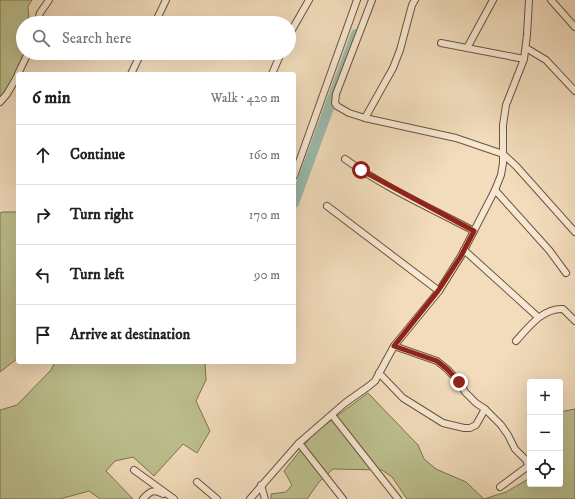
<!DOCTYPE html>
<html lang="en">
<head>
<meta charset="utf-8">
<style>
  :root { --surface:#fff; --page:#f6f6f6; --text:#202124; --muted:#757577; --line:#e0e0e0 }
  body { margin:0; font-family:"IM FELL DW Pica",serif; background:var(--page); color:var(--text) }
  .controls { position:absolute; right:12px; bottom:12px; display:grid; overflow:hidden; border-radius:4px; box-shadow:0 4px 16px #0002 }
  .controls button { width:36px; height:36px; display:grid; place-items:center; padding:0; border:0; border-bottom:1px solid var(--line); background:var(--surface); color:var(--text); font:20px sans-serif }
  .stop { position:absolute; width:12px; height:12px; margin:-9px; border:3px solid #8f2418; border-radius:50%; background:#fff }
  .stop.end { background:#8f2418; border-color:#fff; box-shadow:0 1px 4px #0008 }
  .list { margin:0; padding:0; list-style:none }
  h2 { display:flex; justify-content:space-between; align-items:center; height:52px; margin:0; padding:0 16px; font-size:17px }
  h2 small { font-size:13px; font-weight:400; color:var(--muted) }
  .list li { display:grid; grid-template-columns:26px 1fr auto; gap:12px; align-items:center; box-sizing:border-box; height:60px; padding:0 16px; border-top:1px solid var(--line) }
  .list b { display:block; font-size:15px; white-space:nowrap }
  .list em { font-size:13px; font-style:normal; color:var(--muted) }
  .icon { flex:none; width:22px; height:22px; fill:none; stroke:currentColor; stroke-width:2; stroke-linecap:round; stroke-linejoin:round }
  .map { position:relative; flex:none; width:575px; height:499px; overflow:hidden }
  .search { position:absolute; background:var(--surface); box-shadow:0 4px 16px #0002; left:16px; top:16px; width:280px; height:44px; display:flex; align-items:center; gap:10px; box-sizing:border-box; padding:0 14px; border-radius:22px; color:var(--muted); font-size:15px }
  .panel { position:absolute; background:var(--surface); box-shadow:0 4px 16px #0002; left:16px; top:72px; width:280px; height:292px; border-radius:4px }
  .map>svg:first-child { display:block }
  .green { fill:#bdc08f; stroke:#7f744e }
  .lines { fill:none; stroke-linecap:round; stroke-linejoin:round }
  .river { stroke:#9bbcaf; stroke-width:10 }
  .minor-casing { stroke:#6d543a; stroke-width:8 }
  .minor { stroke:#f7e8d3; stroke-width:6 }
  .route { stroke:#8f2418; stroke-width:5 }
</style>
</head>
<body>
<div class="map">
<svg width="575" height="499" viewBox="0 0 575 499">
  <rect width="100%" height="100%" fill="#f2dcbc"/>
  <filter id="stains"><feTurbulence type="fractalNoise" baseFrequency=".005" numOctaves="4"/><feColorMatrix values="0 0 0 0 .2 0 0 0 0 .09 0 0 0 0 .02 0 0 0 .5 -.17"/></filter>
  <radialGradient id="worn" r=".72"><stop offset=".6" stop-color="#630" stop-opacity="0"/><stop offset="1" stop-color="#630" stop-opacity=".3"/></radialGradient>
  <!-- green -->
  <g class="green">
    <path d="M0,0H32L28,6L29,23H23V53H24C20,69 10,84 0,97Z"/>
    <polygon points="3,212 18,212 18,358 0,372 0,213"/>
    <polygon points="55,362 205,362 206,380 196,401 210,431 197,453 183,444 154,476 133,457 115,461 106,471 133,499 100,499 89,491 60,499 0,499 0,410 17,405 51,370"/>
    <polygon points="368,393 418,445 424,459 436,469 466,482 484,499 506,492 530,478 530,484 560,484 560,412 575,409 575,499 407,499 392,477 382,470 333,469 319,482 307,499 271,499 271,494 286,492 292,485 284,471 314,433"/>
  </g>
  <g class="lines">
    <!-- river -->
    <polyline class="river" points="294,203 356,34"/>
    <!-- minor casing -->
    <g class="minor-casing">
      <g id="minor">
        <polyline points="372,0 336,94 335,103 337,106 349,113 365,118 456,138 503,154 516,166 575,232"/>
        <polyline points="551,0 575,27"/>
        <polyline points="37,23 40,13 49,0"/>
        <polyline points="155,23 166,0"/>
        <polyline points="289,35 309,0"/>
        <polyline points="441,43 524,59"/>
        <polyline points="467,48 493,0"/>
        <polyline points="526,48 546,60 575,91"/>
        <polyline points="18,74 28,53"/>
        <polyline points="131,74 141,53"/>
        <polyline points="272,74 281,53"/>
        <polyline points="0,102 7,94 18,75"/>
        <polyline points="365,118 393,68 400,50 412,5 415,0"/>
        <path d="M345,159C385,188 431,208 474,231"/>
        <polyline points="294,176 357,0"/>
        <polyline points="495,190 549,250 566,273"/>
        <polyline points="327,206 439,291"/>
        <polyline points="464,250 538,317"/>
        <path d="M516,341C528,328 542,308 563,309L575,321"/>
        <polyline points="394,346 437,361 447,369 459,382 465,392 476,403 485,409 501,425 508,435 515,449 526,460 528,465 527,467 500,487"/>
        <polyline points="379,373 403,398 443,423 464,428 470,428 476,425 485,409"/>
        <polyline points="332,415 398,499"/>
        <polyline points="299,443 343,499"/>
        <polyline points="134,470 174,499"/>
        <polyline points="197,482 217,499"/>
        <polyline points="261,485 265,499"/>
        <path d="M143,499C150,491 153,489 163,494"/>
        <polyline points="250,499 299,443 345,403 369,386 375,381 394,346 439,291 461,256 495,190 501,175 503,163 503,125 506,105 524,59 527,35 529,0"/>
      </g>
    </g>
    <!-- minor -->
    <use href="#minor" class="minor"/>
  </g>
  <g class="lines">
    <!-- route -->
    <polyline class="route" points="361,170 474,231 461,256 438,291 394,346 437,361 447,369 459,382"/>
  </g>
  <rect width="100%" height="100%" filter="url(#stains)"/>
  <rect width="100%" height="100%" fill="url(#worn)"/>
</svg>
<div class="controls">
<button>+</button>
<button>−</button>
<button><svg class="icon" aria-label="locate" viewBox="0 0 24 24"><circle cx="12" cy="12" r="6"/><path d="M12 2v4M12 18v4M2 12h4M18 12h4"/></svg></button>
</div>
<div class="stop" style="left:361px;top:170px"></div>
<div class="stop end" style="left:459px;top:382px"></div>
<div class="search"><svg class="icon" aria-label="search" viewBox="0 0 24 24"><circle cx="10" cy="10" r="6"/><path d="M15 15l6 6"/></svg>Search here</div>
<section class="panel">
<h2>6 min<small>Walk · 420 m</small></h2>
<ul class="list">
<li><svg class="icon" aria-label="ahead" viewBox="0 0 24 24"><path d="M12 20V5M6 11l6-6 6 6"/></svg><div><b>Continue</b></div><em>160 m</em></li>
<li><svg class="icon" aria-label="right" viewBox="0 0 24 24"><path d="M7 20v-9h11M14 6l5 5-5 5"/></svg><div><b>Turn right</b></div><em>170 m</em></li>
<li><svg class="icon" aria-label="left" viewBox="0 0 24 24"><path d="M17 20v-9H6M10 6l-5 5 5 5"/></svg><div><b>Turn left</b></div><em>90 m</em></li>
<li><svg class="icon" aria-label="arrive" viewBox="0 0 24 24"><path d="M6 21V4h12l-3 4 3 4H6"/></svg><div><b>Arrive at destination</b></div></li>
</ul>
</section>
</div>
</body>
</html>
